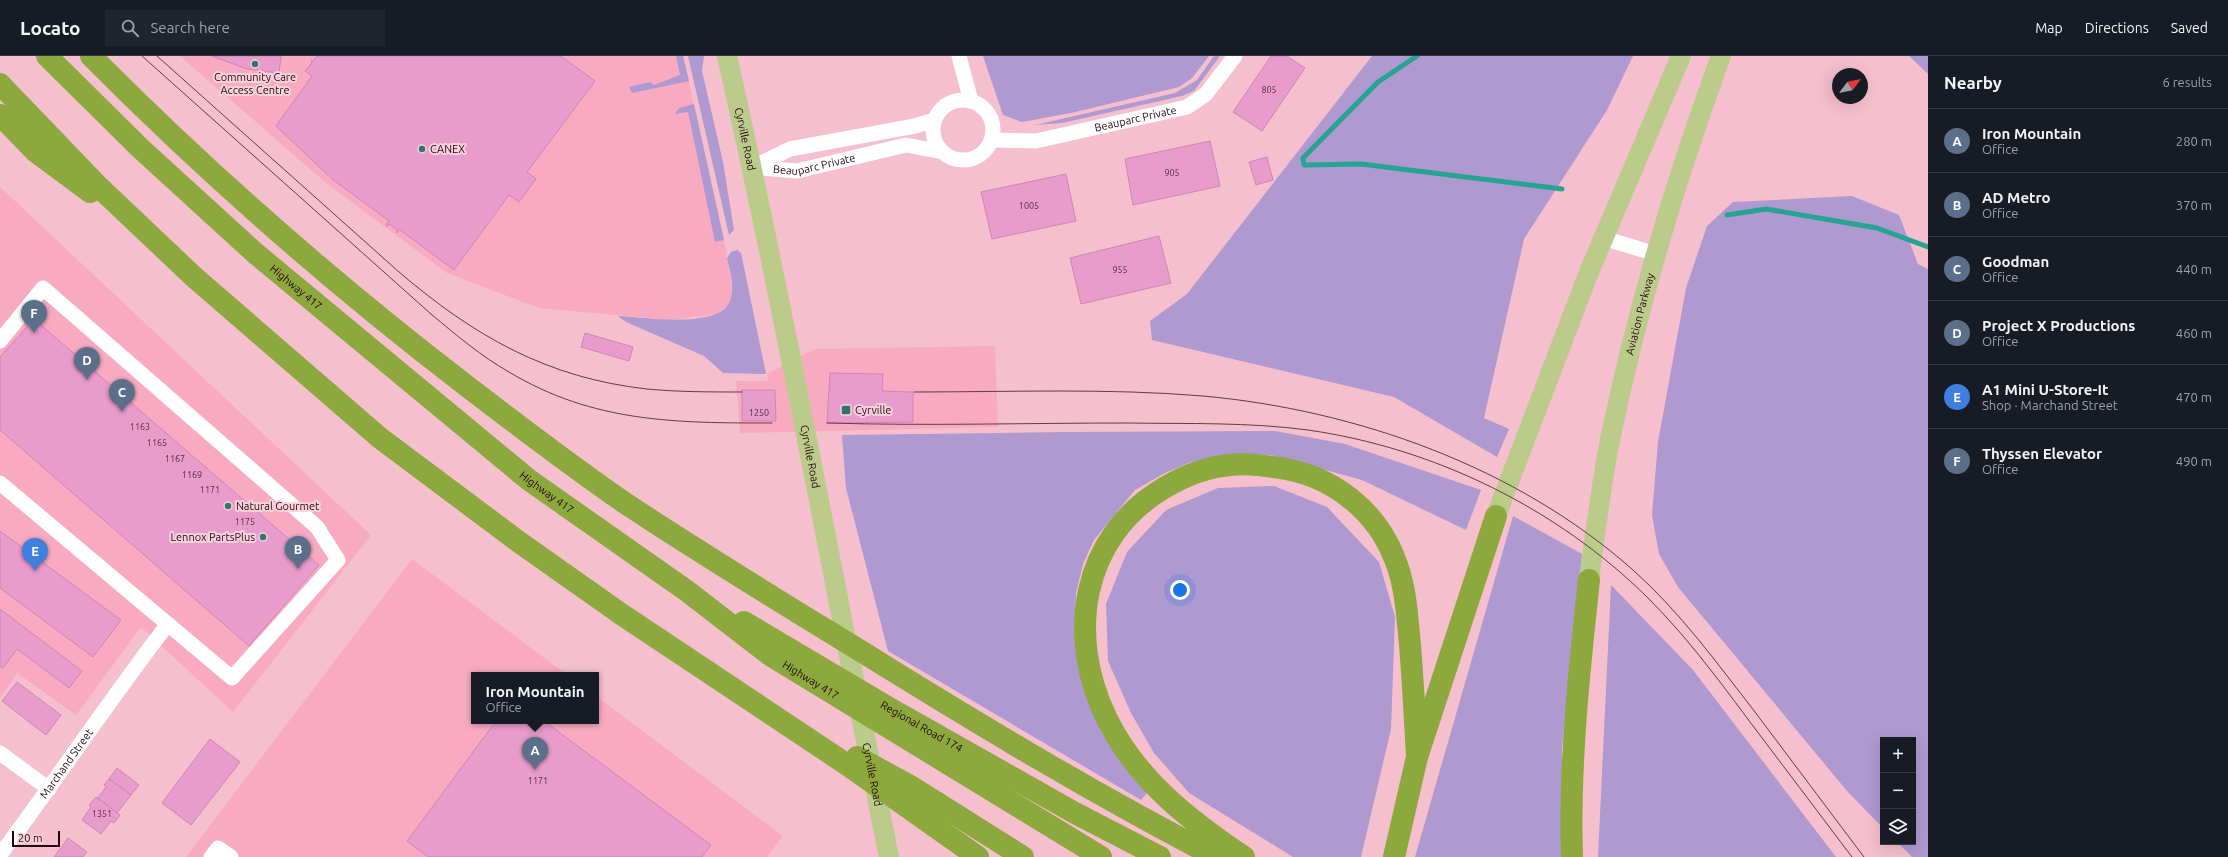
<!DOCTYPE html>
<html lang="en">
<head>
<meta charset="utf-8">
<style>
  :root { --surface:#171b24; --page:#20242c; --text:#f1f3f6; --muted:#9ea1a6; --line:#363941; --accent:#8c9099 }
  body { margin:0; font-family:Ubuntu,sans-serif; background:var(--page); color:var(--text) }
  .controls { position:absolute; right:12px; bottom:12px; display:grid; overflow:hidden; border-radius:0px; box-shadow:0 4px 16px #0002 }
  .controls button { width:36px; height:36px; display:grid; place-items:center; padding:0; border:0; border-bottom:1px solid var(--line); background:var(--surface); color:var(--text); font:20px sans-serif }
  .compass { position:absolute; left:1832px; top:12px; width:36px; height:36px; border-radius:50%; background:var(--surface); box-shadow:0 4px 16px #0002; rotate:58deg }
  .scale { position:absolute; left:12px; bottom:10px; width:48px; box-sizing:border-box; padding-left:4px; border:2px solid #240610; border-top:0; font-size:11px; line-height:14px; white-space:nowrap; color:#240610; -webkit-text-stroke:3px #f7d2db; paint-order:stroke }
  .you { position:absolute; left:1180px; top:534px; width:14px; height:14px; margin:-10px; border:3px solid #fff; border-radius:50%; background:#1a73e8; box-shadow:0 0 0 6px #1a73e833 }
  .badge { display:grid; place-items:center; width:26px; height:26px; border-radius:50%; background:var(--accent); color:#fff; font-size:13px; font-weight:700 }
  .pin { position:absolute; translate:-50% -33px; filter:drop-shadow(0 1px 2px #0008) }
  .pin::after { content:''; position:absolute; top:21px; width:14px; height:12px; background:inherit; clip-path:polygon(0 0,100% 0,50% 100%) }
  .popup { position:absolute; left:471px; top:616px; width:128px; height:52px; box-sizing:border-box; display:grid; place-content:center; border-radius:0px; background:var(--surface); filter:drop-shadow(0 1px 3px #0005); font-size:13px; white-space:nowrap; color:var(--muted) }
  .popup b { font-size:15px; color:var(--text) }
  .popup::after { content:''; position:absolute; left:50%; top:100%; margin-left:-8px; border:8px solid transparent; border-top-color:var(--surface) }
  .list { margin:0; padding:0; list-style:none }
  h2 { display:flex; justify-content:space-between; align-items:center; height:52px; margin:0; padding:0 16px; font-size:17px }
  h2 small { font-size:13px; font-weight:400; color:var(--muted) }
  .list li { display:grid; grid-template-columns:26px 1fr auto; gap:12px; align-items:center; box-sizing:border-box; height:64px; padding:0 16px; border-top:1px solid var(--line) }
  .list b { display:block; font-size:15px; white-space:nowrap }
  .list p { margin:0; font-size:13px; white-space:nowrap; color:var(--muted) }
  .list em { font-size:13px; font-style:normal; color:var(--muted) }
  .icon { flex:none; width:22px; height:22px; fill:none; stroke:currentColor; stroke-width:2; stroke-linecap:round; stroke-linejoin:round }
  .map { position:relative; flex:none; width:1928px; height:801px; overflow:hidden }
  header { display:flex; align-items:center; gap:24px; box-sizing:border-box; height:56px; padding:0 20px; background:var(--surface); border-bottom:1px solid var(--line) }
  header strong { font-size:19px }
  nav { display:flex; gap:22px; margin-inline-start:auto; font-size:14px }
  .search { width:280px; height:36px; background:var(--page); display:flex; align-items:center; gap:10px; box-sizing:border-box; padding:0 14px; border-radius:0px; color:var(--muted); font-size:15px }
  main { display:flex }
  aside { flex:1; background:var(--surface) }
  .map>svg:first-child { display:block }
  .built { fill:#f8abc0 }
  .green { fill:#ae99d1 }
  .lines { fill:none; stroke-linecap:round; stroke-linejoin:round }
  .stream { stroke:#26a392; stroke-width:5 }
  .building { fill:#e79ccb; stroke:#cf86b4 }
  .minor { stroke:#fff; stroke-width:15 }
  .major { stroke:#bbcb8a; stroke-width:20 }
  .highway { stroke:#8da83c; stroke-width:22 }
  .tram { stroke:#613c47; stroke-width:1 }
  .poi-dot { fill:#31766b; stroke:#f7d2db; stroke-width:1.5 }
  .labels { text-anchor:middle; stroke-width:4; stroke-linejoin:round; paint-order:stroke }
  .number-label { font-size:9px; fill:#552c3f }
  .poi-label { font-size:11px; fill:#240610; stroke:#f7d2db; text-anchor:start }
  .street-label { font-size:11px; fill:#240610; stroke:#f7d2db }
</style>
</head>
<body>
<header>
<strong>Locato</strong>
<div class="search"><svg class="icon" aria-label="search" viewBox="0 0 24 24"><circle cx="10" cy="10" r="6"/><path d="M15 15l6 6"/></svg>Search here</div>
<nav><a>Map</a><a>Directions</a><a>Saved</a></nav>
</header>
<main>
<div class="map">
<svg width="1928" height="801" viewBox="0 0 1928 801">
  <rect width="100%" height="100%" fill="#f5bfcd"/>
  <!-- built -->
  <g class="built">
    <polygon points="180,0 683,0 724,184 733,235 729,248 717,258 670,264 539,252 447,217 326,127"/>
    <polygon points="0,131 371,479 233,656 141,571 76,659 17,617 0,642"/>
    <polygon points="995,290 998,371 740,377 736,325 768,325 767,318 815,293"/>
    <polygon points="412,503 567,619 474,619 474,665 596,665 596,640 783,780 767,801 186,801"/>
  </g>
  <!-- green -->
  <g class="green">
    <polygon points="676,0 683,0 689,25 632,37 629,31 650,26 654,29 680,19"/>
    <polygon points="688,0 704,0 702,15 723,106 734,174 729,179"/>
    <polygon points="983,0 1209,0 1192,22 1179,31 1071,57 1022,66 1003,59"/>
    <polygon points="1214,0 1220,0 1194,35 1182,40 1062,67 1035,69 1175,37 1197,24"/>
    <polygon points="1372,0 1633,0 1607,54 1524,183 1484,362 1509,373 1497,401 1394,341 1152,284 1150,265 1187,238"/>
    <polygon points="1909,0 1928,0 1928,18"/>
    <polygon points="694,48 724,184 715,186 688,56 675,58 679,52"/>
    <polygon points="1852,140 1899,159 1918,208 1928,213 1928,801 1912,801 1897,786 1913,786 1913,684 1883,684 1883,772 1847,735 1678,531 1659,498 1652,459 1658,386 1686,232 1707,170 1733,146"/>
    <path d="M737,194L741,197L766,318L723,317L704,300L626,266L618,260C642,261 716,273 729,247C736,233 730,216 727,202L731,196Z"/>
    <polygon points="1275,375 1345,388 1481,434 1466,474 1362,424 1271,399 1240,398 1191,406 1163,418 1135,434 1094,484 1083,508 1076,537 1075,563 1084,631 1102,678 1147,737 1141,744 888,595 846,432 842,379 1067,376"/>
    <polygon points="1274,430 1327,451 1379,506 1395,561 1391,673 1361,801 1293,801 1189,737 1154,697 1131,657 1108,605 1106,548 1127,496 1166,454 1218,432"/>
    <polygon points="1513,460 1582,498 1562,692 1562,801 1415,801"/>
    <polygon points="1611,529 1693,614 1836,801 1598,801"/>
  </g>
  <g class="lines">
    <!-- stream -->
    <g class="stream">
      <polyline points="1417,0 1378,26 1303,102 1304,109 1361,108 1562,133"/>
      <polyline points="1727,159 1766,153 1877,172 1928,191"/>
    </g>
  </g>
  <!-- building -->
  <g class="building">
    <polygon points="212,0 281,0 279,17 247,13"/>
    <polygon points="317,0 561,0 595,25 527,116 536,123 519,146 509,139 454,214 399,173 397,177 397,174 389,168 388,170 386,169 389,165 332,123 276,70 312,20 305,15 312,7 311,4 313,5"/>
    <polygon points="1271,0 1287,0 1305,12 1262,75 1233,56"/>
    <polygon points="1210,85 1220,130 1133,149 1125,103"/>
    <polygon points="1267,101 1273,124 1256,129 1249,106"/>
    <polygon points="1066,118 1076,165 992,183 981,136"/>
    <polygon points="1159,180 1171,227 1081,248 1070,202"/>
    <polygon points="34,263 319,509 249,590 0,374 0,301"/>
    <polygon points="585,277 633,291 629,305 581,291"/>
    <polygon points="830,317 883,318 882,335 913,336 913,366 827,367"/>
    <polygon points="742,334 775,334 776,365 742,365"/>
    <polygon points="0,475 121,564 93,601 0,532"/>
    <polygon points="0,553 82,615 69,632 17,593 3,612 0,610"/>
    <polygon points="17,626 61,659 46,679 2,645"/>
    <polygon points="496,665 544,665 711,789 702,801 428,801 407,785"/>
    <polygon points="210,683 240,706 191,769 162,747"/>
    <polygon points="117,712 139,729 131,739 109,723"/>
    <polygon points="109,723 131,739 117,757 98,742 106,731 104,729"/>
    <polygon points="96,741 120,759 114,767 111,765 101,778 82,764 91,751 89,749"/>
    <polygon points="68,782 87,796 83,801 54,801"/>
  </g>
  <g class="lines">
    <!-- minor -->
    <g class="minor">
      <polyline points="959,0 971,45"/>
      <circle cx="963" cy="74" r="30"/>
      <path id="s1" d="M991,84L1036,85L1187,51L1206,38L1235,0"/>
      <polyline points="755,110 790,93 915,70 934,64"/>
      <path id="s2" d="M752,111L797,115L906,89L943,96"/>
      <polyline points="1603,182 1656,198"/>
      <polyline points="0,285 43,232 317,471 338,504 232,622 0,427"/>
      <polyline points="0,697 49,733"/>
      <path id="s3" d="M0,799C57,723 110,643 168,568"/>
      <polyline points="211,801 218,792 231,801"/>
    </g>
    <!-- major -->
    <g class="major">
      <path id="s4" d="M727,0C787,266 835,534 889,801"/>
      <polyline points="1496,460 1589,216 1681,0"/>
      <path id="s5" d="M1589,524C1595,477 1601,430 1610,384C1637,253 1675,125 1721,0"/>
    </g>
    <!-- highway -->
    <g class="highway">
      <path id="s6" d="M47,0L140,92L255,197L529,424L687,535L770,599L1101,801"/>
      <path d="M91,0C209,119 335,229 468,331C519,370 571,410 625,447C706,501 789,551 872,602C985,672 1098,740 1216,801"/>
      <polyline points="0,28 99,131 194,221 380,382 519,486 621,558 849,710 978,801"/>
      <polyline points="0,59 36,96 90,136"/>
      <path id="s7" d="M744,566L889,652L1075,757L1160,801"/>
      <polyline points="857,701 912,731 1023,801"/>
      <path d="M1244,801C1189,764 1137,724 1107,663C1066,580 1081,481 1164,432C1184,420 1206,411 1230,409C1249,407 1267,410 1286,413C1334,422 1376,455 1394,501C1406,529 1407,559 1410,589C1413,626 1415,664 1417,701"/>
      <polyline points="1394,801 1417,701 1496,460"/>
      <path d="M1572,801C1569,709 1579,616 1589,524"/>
    </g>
    <!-- tram -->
    <g class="tram">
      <path d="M142,0L431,258C456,279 481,300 509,316C594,367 677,367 772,367"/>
      <path d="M157,0L399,216C474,280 547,322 647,333C679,336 710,336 742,336"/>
      <path d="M914,336C1010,336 1108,332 1203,340C1357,354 1517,411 1633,514C1680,556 1717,607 1755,656C1791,704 1828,753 1864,801"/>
      <path d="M827,367C927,370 1028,367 1128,367C1188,368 1248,366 1308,374C1434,392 1557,452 1648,542C1684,578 1716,620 1747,662C1782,708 1817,755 1852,801"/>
    </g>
  </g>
  <!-- markers -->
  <g class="poi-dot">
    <circle cx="255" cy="8" r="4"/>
    <circle cx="422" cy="93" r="4"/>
    <rect x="841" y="349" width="10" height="10" rx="2"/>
    <circle cx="228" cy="450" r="4"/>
    <circle cx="263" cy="481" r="4"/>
  </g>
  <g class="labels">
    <!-- number labels -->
    <g class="number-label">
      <text x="1269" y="37">805</text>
      <text x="1172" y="120">905</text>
      <text x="1029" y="153">1005</text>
      <text x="1120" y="217">955</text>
      <text x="759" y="360">1250</text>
      <text x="140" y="374">1163</text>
      <text x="157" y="390">1165</text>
      <text x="175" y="406">1167</text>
      <text x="192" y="422">1169</text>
      <text x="210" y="437">1171</text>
      <text x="245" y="469">1175</text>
      <text x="538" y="728">1171</text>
      <text x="102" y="761">1351</text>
    </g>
    <!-- poi labels -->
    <g class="poi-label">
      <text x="255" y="25" text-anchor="middle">Community Care<tspan x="255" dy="13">Access Centre</tspan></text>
      <text x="430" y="97">CANEX</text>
      <text x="855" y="358">Cyrville</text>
      <text x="236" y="454">Natural Gourmet</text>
      <text x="255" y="485" text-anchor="end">Lennox PartsPlus</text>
    </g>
    <!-- street labels -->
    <g class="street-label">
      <text dy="4" stroke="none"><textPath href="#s1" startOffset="147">Beauparc Private</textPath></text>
      <text dy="4" stroke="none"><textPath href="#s4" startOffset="85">Cyrville Road</textPath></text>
      <text dy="4" stroke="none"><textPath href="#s2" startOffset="63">Beauparc Private</textPath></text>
      <text dy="4" stroke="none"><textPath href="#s6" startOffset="340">Highway 417</textPath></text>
      <text dy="4" stroke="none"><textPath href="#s5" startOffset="271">Aviation Parkway</textPath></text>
      <text dy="4" stroke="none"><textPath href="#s4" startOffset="409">Cyrville Road</textPath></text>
      <text dy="4" stroke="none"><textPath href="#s6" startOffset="664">Highway 417</textPath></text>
      <text dy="4" stroke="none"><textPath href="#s6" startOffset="988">Highway 417</textPath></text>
      <text dy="4" stroke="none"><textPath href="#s7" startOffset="206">Regional Road 174</textPath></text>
      <text dy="4" stroke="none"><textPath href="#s3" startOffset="113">Marchand Street</textPath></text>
      <text dy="4" stroke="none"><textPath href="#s4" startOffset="733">Cyrville Road</textPath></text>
    </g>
  </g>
</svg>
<div class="controls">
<button>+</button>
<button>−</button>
<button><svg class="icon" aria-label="layers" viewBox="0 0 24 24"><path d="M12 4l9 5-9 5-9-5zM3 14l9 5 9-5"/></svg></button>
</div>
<svg class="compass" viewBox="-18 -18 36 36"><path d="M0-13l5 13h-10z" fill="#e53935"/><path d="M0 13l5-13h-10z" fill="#9ea1a6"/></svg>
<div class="scale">20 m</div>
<div class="you"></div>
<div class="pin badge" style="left:535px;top:714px;background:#5c6f8a">A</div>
<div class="popup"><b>Iron Mountain</b>Office</div>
<div class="pin badge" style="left:298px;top:513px;background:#5c6f8a">B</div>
<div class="pin badge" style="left:122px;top:356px;background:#5c6f8a">C</div>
<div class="pin badge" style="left:87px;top:324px;background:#5c6f8a">D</div>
<div class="pin badge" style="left:35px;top:515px;background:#3f7fe0">E</div>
<div class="pin badge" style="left:34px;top:277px;background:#5c6f8a">F</div>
</div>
<aside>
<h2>Nearby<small>6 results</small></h2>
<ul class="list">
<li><span class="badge" style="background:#5c6f8a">A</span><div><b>Iron Mountain</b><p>Office</p></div><em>280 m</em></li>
<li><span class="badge" style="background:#5c6f8a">B</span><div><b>AD Metro</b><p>Office</p></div><em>370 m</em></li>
<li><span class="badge" style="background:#5c6f8a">C</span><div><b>Goodman</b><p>Office</p></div><em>440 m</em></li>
<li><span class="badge" style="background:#5c6f8a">D</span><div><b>Project X Productions</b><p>Office</p></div><em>460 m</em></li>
<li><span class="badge" style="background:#3f7fe0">E</span><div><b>A1 Mini U-Store-It</b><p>Shop · Marchand Street</p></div><em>470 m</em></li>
<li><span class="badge" style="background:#5c6f8a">F</span><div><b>Thyssen Elevator</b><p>Office</p></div><em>490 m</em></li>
</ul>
</aside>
</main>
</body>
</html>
